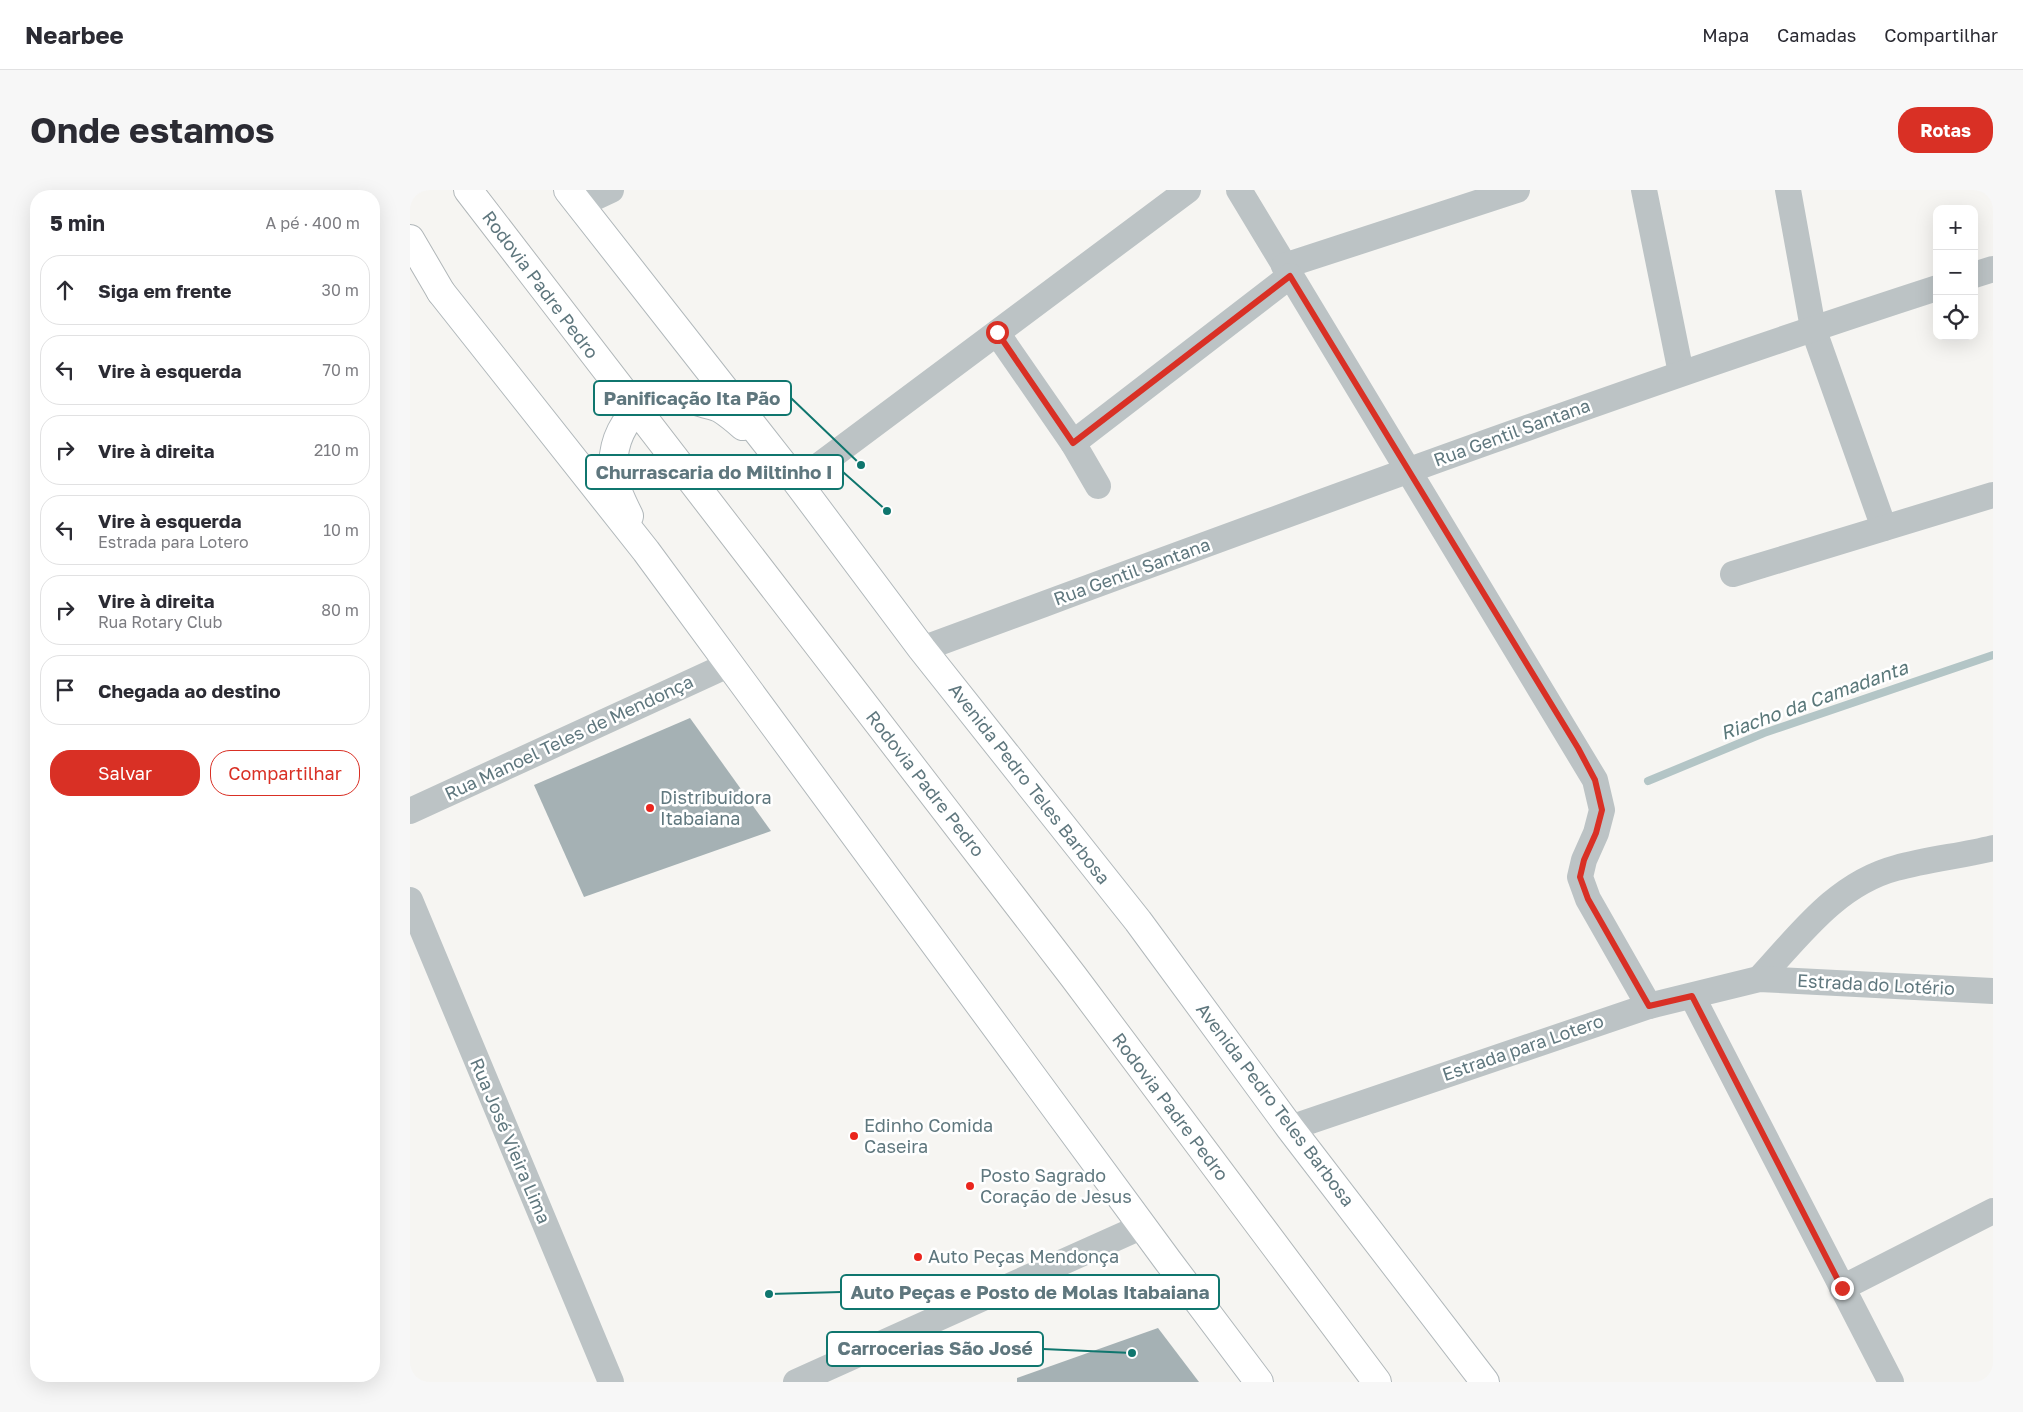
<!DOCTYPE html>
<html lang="pt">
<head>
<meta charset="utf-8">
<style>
  :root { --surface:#fff; --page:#f7f7f7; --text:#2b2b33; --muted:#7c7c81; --line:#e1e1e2; --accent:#d93025 }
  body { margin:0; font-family:"Golos Text",sans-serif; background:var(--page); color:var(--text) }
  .controls { position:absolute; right:15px; top:15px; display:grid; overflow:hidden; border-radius:10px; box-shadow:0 5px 20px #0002 }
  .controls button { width:45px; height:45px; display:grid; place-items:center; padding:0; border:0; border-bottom:1px solid var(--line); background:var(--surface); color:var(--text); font:25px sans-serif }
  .stop { position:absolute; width:15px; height:15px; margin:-11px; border:4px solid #d93025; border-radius:50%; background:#fff }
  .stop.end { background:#d93025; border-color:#fff; box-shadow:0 1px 5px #0008 }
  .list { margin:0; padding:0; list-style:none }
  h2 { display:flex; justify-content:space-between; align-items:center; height:65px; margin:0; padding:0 20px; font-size:21px }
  h2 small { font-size:16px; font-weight:400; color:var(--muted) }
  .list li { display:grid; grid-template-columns:32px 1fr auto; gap:15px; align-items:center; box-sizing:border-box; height:70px; margin:0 10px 10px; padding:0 10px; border:1px solid var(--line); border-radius:20px }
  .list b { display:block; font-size:19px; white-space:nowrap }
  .list p { margin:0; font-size:16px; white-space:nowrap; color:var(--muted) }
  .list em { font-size:16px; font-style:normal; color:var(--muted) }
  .actions { display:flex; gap:10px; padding:15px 20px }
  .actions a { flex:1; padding:11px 0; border:1px solid var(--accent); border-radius:20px; text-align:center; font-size:18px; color:var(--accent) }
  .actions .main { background:var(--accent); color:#fff }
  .icon { flex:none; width:28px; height:28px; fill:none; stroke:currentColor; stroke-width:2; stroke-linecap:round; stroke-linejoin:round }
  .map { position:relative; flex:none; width:1583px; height:1192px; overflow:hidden; border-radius:20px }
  header { display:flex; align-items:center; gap:30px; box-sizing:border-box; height:70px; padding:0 25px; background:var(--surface); border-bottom:1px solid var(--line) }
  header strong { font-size:24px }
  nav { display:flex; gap:28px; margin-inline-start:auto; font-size:18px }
  .intro { display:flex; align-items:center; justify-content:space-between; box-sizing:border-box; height:120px; padding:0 30px }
  h1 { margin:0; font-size:35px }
  .button { padding:12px 22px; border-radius:20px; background:var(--accent); color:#fff; font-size:18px; font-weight:700 }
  main { display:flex; gap:30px; padding:0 30px }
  aside { flex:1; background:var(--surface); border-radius:20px; box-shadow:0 5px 20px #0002 }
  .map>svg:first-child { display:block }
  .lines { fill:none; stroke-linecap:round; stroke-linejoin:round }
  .stream { stroke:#b3c5c6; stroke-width:8 }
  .building { fill:#a5b1b4 }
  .primary-casing { stroke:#b1b8bb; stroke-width:30 }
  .highway-casing { stroke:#b1b7b9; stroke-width:30 }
  .street { stroke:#bcc3c5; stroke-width:26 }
  .primary { stroke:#fff; stroke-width:28 }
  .highway { stroke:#fff; stroke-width:28 }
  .route { stroke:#d93025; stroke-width:6 }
  .poi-dot { fill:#ea251d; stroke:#fff; stroke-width:2 }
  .labels { text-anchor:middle; stroke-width:5; stroke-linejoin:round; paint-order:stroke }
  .street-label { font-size:18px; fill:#5f777e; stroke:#fff }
  .poi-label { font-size:18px; fill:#5f777e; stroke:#fff; text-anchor:start }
  .water-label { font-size:19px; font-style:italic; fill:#5a787a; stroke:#fff }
  .leader { fill:none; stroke:#0f766e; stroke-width:2 }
  .callout-dot { fill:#0f766e; stroke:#fff; stroke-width:2 }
  .callout { fill:#fff; stroke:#0f766e; stroke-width:2 }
  .callout-label { font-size:19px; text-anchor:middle; font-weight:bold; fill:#5f777e }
</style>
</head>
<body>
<header>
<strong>Nearbee</strong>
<nav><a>Mapa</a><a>Camadas</a><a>Compartilhar</a></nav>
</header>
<div class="intro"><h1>Onde estamos</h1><a class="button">Rotas</a></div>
<main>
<aside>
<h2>5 min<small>A pé · 400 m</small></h2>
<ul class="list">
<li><svg class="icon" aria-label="ahead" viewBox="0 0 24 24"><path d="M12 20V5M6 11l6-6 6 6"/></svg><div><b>Siga em frente</b></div><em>30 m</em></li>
<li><svg class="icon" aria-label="left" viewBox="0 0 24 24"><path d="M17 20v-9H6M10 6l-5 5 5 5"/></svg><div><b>Vire à esquerda</b></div><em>70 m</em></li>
<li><svg class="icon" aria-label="right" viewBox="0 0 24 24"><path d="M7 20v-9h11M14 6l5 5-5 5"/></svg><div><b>Vire à direita</b></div><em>210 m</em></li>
<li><svg class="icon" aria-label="left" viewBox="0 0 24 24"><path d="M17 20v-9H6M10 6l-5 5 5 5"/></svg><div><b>Vire à esquerda</b><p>Estrada para Lotero</p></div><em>10 m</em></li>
<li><svg class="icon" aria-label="right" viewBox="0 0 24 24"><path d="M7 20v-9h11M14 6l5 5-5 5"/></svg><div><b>Vire à direita</b><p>Rua Rotary Club</p></div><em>80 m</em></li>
<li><svg class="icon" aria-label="arrive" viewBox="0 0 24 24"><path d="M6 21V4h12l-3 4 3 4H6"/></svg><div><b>Chegada ao destino</b></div></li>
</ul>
<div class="actions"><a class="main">Salvar</a><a>Compartilhar</a></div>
</aside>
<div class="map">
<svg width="1583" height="1192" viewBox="0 0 1583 1192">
  <rect width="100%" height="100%" fill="#f6f5f2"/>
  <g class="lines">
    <!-- stream -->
    <polyline class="stream" points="1238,591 1354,543 1583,465"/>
  </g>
  <!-- building -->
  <g class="building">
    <polygon points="280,528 361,641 174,707 124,595"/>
    <polygon points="748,1138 789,1192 607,1192 607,1188"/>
  </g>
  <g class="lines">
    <!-- primary casing -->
    <g class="primary-casing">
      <g id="primary">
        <polyline points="158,0 387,292 512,459 728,731 880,938 1075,1192"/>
        <polyline points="31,102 236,361 758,1071 849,1192"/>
        <path d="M219,326C211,310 202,292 203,275C205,223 245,197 293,213C299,215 306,216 311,219C319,224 326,230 333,236"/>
      </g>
    </g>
    <!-- highway casing -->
    <g class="highway-casing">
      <g id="highway">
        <polyline points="58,0 663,786 967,1192"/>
        <polyline points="0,49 31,102"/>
      </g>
    </g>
    <!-- street -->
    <g class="street">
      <polyline points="829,0 1185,590 1192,620 1186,643 1174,670 1170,687 1178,709 1239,816"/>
      <polyline points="1234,0 1271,183"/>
      <polyline points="1378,0 1403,138 1474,338"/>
      <polyline points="169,15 201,0"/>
      <polyline points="874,76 1107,0"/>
      <polyline points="1564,85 1583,79"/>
      <polyline points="587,143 663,253 880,86"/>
      <polyline points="663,253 688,296"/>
      <polyline points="387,292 778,0"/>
      <polyline points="1323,384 1583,305"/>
      <path d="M512,459C849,335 1185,209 1527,98"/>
      <polyline points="0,621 318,475"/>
      <polyline points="0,710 201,1192"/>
      <path d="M1349,789C1389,746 1426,694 1486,678C1518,669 1551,666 1583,658"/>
      <polyline points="1282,806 1481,1192"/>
      <polyline points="880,938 1239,816 1349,789 1583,801"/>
      <polyline points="1432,1098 1583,1021"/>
      <polyline points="386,1192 733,1036"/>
    </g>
    <!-- primary -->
    <use href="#primary" class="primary"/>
    <!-- highway -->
    <use href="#highway" class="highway"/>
  </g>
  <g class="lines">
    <!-- route -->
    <polyline class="route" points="587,142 663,253 880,86 1168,558 1185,590 1192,620 1186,643 1174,670 1170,687 1178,709 1239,816 1282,806 1432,1098"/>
  </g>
  <!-- markers -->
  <g class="poi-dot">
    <circle cx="240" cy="618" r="5"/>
    <circle cx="444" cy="946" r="5"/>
    <circle cx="560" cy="996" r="5"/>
    <circle cx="508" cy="1067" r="5"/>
  </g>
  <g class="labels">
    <!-- street labels -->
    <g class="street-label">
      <text transform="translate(130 95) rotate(53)" y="6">Rodovia Padre Pedro</text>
      <text transform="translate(1102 243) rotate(-20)" y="6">Rua Gentil Santana</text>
      <text transform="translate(722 382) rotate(-20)" y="6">Rua Gentil Santana</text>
      <text transform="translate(159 548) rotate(-25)" y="6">Rua Manoel Teles de Mendonça</text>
      <text transform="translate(515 594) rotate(52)" y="6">Rodovia Padre Pedro</text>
      <text transform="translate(619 594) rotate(52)" y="6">Avenida Pedro Teles Barbosa</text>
      <text transform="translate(1466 795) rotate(3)" y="6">Estrada do Lotério</text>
      <text transform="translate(1113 858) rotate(-19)" y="6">Estrada para Lotero</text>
      <text transform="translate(865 915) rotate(53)" y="6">Avenida Pedro Teles Barbosa</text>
      <text transform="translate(760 917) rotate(53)" y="6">Rodovia Padre Pedro</text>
      <text transform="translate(100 951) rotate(67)" y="6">Rua José Vieira Lima</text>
    </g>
    <!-- poi labels -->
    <g class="poi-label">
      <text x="250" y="614">Distribuidora<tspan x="250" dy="21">Itabaiana</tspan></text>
      <text x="454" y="942">Edinho Comida<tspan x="454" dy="21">Caseira</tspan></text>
      <text x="570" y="992">Posto Sagrado<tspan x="570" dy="21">Coração de Jesus</tspan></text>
      <text x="518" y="1073">Auto Peças Mendonça</text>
    </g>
    <!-- water labels -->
    <g class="water-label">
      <text transform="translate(1404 510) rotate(-20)" y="7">Riacho da Camadanta</text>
    </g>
  </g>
  <!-- callouts -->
  <path class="leader" d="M451 275L381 208M477 321L433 282M359 1104L431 1102M722 1163L633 1159"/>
  <g class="callout-dot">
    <circle cx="451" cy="275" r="5"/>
    <circle cx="477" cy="321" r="5"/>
    <circle cx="359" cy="1104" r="5"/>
    <circle cx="722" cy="1163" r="5"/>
  </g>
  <g class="callout">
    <rect x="184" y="191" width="197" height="34" rx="5"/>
    <rect x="176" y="265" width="257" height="34" rx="5"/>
    <rect x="431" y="1085" width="378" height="34" rx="5"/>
    <rect x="417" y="1142" width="216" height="34" rx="5"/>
  </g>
  <g class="callout-label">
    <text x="282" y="215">Panificação Ita Pão</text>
    <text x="304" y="289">Churrascaria do Miltinho I</text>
    <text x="620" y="1109">Auto Peças e Posto de Molas Itabaiana</text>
    <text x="525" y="1165">Carrocerias São José</text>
  </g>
</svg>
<div class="controls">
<button>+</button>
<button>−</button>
<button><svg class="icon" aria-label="locate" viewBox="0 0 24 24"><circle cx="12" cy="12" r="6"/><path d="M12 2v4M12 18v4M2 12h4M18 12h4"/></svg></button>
</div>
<div class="stop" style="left:587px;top:142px"></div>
<div class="stop end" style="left:1432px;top:1098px"></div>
</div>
</main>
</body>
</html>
